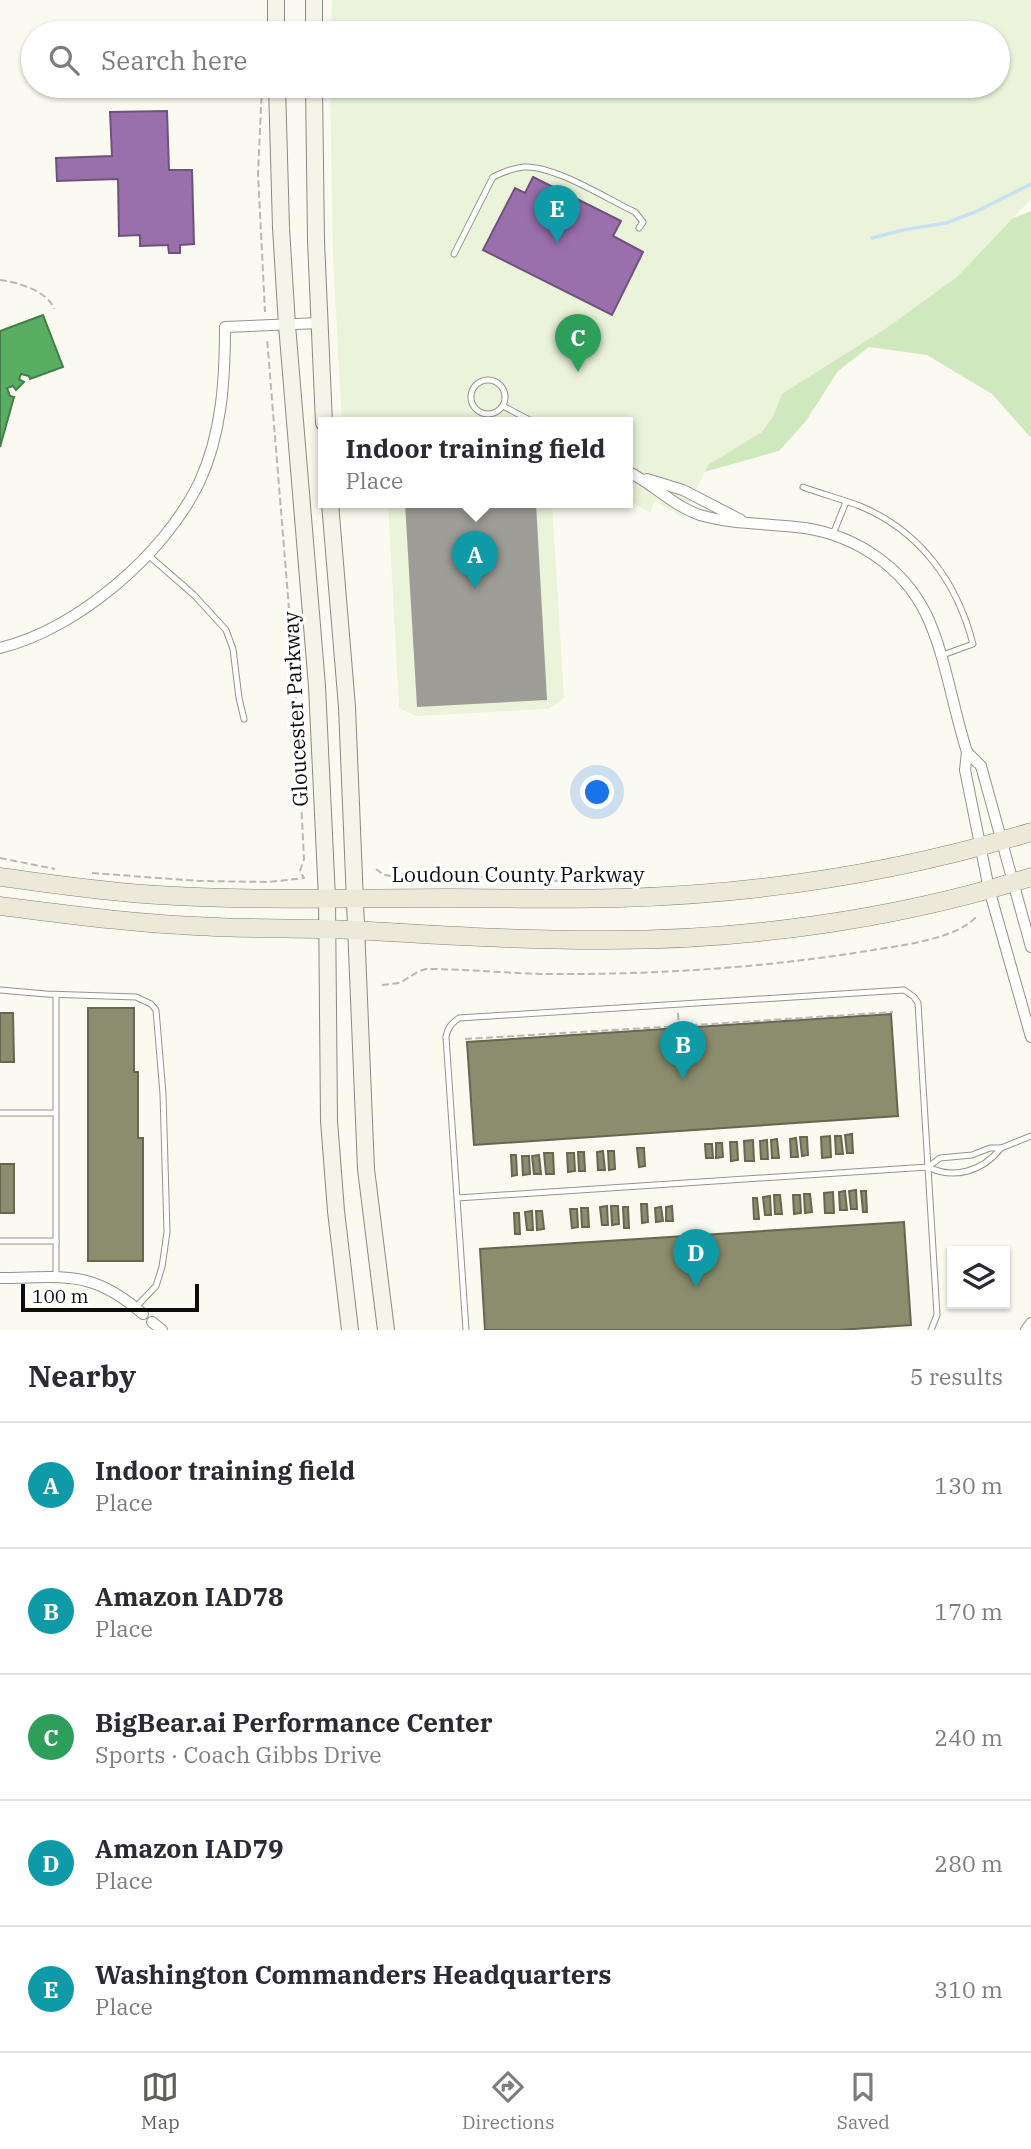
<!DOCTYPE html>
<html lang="en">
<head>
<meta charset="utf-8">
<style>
  :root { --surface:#fff; --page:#f2f2f3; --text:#2b2b33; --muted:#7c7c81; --line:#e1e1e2; --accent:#605f5c }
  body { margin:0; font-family:"IBM Plex Serif",serif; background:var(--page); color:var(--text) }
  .controls { position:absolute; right:21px; bottom:21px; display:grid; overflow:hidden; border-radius:0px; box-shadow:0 2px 5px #0004 }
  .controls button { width:63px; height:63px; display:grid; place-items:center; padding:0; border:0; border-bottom:2px solid var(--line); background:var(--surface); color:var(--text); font:35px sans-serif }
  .scale { position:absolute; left:21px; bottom:18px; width:178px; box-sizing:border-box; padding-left:7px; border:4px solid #0c0c0c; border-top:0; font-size:19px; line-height:24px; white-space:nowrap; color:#0c0c0c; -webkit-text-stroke:5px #fff; paint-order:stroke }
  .you { position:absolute; left:598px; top:793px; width:24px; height:24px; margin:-18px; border:5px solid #fff; border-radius:50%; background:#1a73e8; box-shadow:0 0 0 10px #1a73e833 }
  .badge { display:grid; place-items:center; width:46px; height:46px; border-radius:50%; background:var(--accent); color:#fff; font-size:23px; font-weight:700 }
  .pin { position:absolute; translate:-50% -58px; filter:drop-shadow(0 2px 4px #0008) }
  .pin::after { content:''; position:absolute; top:37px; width:24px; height:21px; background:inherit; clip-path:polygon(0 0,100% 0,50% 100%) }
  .popup { position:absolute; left:318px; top:417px; width:315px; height:91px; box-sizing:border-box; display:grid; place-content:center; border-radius:0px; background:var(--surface); filter:drop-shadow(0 2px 5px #0005); font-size:23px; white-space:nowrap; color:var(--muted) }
  .popup b { font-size:26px; color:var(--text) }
  .popup::after { content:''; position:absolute; left:50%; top:100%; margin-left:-14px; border:14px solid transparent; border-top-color:var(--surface) }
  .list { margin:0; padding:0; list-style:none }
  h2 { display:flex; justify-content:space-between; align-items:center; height:91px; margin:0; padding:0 28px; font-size:30px }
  h2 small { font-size:23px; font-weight:400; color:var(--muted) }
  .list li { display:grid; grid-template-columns:46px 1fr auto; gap:21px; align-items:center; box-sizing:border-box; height:126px; padding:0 28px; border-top:2px solid var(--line) }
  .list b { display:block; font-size:26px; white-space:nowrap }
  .list p { margin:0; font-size:23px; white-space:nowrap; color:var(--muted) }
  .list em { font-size:23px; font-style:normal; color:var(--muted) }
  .icon { flex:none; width:38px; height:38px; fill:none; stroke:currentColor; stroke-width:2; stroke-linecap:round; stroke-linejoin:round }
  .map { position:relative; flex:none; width:1031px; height:1330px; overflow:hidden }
  .search { position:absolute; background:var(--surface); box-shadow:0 2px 5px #0004; left:21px; right:21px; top:21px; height:77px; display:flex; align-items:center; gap:18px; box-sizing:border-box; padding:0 24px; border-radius:38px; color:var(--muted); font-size:26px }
  .sheet { height:721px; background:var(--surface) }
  nav { display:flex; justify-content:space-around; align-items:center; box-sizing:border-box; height:98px; border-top:2px solid var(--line); background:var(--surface); font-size:19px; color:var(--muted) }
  nav a { display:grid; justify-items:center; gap:4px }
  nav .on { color:var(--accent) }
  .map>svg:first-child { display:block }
  .forest { fill:#d0e8be }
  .pitch { fill:#ebf4da }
  .offices { fill:#9970ab; stroke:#6f527b; stroke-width:2 }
  .public { fill:#5aae61; stroke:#437d48; stroke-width:2 }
  .industry { fill:#8c8c6e; stroke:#666651; stroke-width:2 }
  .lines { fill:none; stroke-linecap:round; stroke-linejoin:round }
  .stream { stroke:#c8e0f4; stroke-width:3.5 }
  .building { fill:#9e9c96 }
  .lane-casing { stroke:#94938f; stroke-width:7 }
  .street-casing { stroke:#94938f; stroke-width:12 }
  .secondary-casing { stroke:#8a8a85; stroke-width:18 }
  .primary-casing { stroke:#81807c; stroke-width:19 }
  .path { stroke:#b7b7b5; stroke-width:2; stroke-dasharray:7 3.5; stroke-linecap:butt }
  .lane { stroke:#fefefd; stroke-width:5 }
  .street { stroke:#fefefd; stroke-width:10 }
  .secondary { stroke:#f5f4e8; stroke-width:16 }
  .primary { stroke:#ece9d8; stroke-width:18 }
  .labels { text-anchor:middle; stroke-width:7; stroke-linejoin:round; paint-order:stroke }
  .street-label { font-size:21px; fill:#0c0c0c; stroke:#fff }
</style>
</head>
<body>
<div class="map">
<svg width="1031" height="1330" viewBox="0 0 1031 1330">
  <rect width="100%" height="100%" fill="#fbfaf0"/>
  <!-- forest -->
  <polygon class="forest" points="1031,211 1031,438 992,394 927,355 869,347 838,371 806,421 779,451 697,474 697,419 1003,222"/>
  <!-- pitch -->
  <g class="pitch">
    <polygon points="332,0 1031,0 1031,199 957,277 888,327 782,394 773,417 762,432 708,465 683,518 655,501 650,513 627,499 627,423 342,423 333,258 330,86 998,86 998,33 331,33"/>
    <polygon points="388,503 552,503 564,698 548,709 416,716 399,708"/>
  </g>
  <!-- offices -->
  <g class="offices">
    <polygon points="167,111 169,170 192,170 194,244 180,245 180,253 169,253 168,245 140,246 140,235 119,236 118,179 57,181 56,158 112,156 110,112"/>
    <polygon points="533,177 621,221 613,236 643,252 612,315 483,250 515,188 525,193"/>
  </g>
  <!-- public -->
  <polygon class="public" points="43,315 63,367 30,379 29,376 21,374 19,379 24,382 16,390 13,386 7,388 10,396 14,397 0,447 0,331"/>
  <!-- industry -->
  <g class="industry">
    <polygon points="88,1008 134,1008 134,1072 138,1072 138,1138 143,1138 143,1261 88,1261"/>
    <polygon points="0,1013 13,1013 14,1062 0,1062"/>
    <polygon points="891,1014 898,1116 474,1145 467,1042"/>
    <polygon points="852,1134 853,1153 847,1153 845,1135"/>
    <polygon points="830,1136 831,1157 822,1158 821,1137"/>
    <polygon points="835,1136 841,1136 843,1154 836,1154"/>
    <polygon points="800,1137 807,1137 808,1155 802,1156"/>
    <polygon points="796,1138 798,1157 791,1157 790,1139"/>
    <polygon points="777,1139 779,1158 772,1158 771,1140"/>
    <polygon points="753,1140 754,1161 745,1161 744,1141"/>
    <polygon points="767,1140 768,1159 761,1159 760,1141"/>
    <polygon points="730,1142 737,1142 738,1160 731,1161"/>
    <polygon points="716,1143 722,1143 723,1157 716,1158"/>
    <polygon points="705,1144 712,1144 713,1158 706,1158"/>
    <polygon points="637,1148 644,1148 645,1166 639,1167"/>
    <polygon points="603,1151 605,1170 598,1170 597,1152"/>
    <polygon points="608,1151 614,1151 615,1169 609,1170"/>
    <polygon points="578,1152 584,1152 585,1171 579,1171"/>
    <polygon points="544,1153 553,1153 554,1174 546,1174"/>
    <polygon points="567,1153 574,1153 575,1171 568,1172"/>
    <polygon points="511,1155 516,1155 517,1175 512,1176"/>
    <polygon points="539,1155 541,1174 534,1174 532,1156"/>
    <polygon points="522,1156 529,1156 530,1174 523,1175"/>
    <rect x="0" y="1164" width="14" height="49"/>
    <polygon points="856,1190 857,1209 851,1209 849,1191"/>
    <polygon points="845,1191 847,1210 840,1210 839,1192"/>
    <polygon points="861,1191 866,1191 867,1212 863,1212"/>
    <polygon points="833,1192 834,1213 825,1213 824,1193"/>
    <polygon points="804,1194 810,1194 812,1212 805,1213"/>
    <polygon points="774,1195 780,1195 782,1214 775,1214"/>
    <polygon points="793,1195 800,1195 801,1213 794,1214"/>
    <polygon points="770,1196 771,1215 765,1215 763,1197"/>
    <polygon points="753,1198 757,1198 759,1219 754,1219"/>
    <polygon points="641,1204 647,1204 648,1222 642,1223"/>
    <polygon points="607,1206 608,1225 602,1225 600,1207"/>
    <polygon points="611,1206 618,1206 619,1224 612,1225"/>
    <polygon points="672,1206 673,1221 666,1221 666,1207"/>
    <polygon points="623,1207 628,1207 629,1228 624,1228"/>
    <polygon points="661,1207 663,1221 656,1222 655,1208"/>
    <polygon points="581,1208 588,1208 589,1227 582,1227"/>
    <polygon points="570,1209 577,1209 578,1227 572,1228"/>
    <polygon points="532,1211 533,1230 527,1230 525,1212"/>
    <polygon points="536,1211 542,1211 544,1229 537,1230"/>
    <polygon points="514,1213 519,1213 520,1234 515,1234"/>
    <polygon points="904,1222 911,1325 839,1330 485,1330 480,1249"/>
  </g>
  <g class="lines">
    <!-- stream -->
    <polyline class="stream" points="872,238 903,230 946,223 975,212 1031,184"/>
  </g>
  <!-- building -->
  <polygon class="building" points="405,503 536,503 547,700 417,707"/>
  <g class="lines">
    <!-- lane casing -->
    <g class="lane-casing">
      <g id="lane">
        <path d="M454,254L493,177C503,172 513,168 524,167C554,165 607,199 635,212L643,222L639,228"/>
        <circle cx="488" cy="397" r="17"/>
        <polyline points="503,406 535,423"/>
        <path d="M803,487C822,494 841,499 860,506C920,531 957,582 973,644L940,656"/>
        <polyline points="833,534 846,502"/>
        <polyline points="147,554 194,595 226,630 233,649 239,698 244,719"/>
        <polyline points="0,990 46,994 136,997 151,1004 156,1010 163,1094 167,1232 162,1267 156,1286 136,1307"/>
        <polyline points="0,1113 55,1113"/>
        <polyline points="928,1167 940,1158 972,1155 990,1148 1001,1148 1031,1136"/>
        <path d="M457,1198L928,1167C954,1180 983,1171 1001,1148"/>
        <polyline points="0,1241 56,1241"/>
        <polyline points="56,1278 56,995"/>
        <path d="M466,1330L446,1037C448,1027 451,1024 459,1018L904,990L914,997L918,1003L937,1315L931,1330"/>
      </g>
    </g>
    <!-- street casing -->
    <g class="street-casing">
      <g id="street">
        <path d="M627,471C652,483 673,506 700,515C734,525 769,523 805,528C856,536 903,567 926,614C945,653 953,709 967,752L981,766L1031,947"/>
        <polyline points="647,479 683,490 741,520"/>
        <path d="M0,648C77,629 164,555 199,483C222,434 225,379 225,327L319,323"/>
        <polyline points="967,752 965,770 989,889 1031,1037"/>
        <path d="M0,1278C63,1278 91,1268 143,1314"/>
        <polyline points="152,1322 162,1330"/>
        <polyline points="1026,1330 1031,1323"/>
      </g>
    </g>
    <!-- secondary casing -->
    <g class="secondary-casing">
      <g id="secondary">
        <polyline points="276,0 276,33"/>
        <polyline points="314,0 314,33"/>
        <polyline points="277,86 281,228 287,325 317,686 327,898 329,1121 336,1211 350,1330"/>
        <polyline points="314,86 316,241 324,423"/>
        <polyline points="330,503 347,707 366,1169 386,1330"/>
      </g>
    </g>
    <!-- primary casing -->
    <g class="primary-casing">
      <g id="primary">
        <path d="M0,877C53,884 105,892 158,895C255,901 352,898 449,898C506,898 563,900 619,898C759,894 897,873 1031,832"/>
        <path d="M0,906C65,914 130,923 195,926C248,929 301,928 354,930C435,935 516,940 597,940C741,941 894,920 1031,877"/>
      </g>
    </g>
    <!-- path -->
    <g class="path">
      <polyline points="262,86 258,174 265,312"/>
      <path d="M0,280C17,282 48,291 54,309"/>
      <polyline points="0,858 55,869"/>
      <polyline points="376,869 384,875 392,876 499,877 588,883 635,881"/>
      <polyline points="92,873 199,881 269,882 304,878 300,871 304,859 295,683 267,338"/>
      <path d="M382,985L400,983L419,971L426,969C465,969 504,973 543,974C654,975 763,968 873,950C903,945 957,939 977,916"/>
      <polyline points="680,1026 893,1012"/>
      <polyline points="465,1039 679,1026 678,1013"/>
    </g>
    <!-- lane -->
    <use href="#lane" class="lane"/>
    <!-- street -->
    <use href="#street" class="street"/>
    <!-- secondary -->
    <use href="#secondary" class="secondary"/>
    <!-- primary -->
    <use href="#primary" class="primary"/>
  </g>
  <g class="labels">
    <!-- street labels -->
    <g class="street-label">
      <text transform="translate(296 709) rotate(-93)" y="7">Gloucester Parkway</text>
      <text x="518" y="882">Loudoun County Parkway</text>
    </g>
  </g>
</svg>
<div class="controls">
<button><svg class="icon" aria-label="layers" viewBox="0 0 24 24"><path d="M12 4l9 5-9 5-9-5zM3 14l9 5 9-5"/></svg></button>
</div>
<div class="scale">100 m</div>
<div class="you"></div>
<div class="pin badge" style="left:475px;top:589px;background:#0f9aa8">A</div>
<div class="popup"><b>Indoor training field</b>Place</div>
<div class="pin badge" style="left:683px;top:1079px;background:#0f9aa8">B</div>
<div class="pin badge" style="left:578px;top:372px;background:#2e9e5b">C</div>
<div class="pin badge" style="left:696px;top:1287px;background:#0f9aa8">D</div>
<div class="pin badge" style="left:557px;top:243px;background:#0f9aa8">E</div>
<div class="search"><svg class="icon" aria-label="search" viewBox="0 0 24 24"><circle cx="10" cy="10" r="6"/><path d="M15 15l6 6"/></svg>Search here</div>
</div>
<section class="sheet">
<h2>Nearby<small>5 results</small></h2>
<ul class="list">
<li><span class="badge" style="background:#0f9aa8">A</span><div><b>Indoor training field</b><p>Place</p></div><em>130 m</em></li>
<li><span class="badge" style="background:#0f9aa8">B</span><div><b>Amazon IAD78</b><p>Place</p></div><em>170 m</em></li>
<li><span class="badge" style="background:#2e9e5b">C</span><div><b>BigBear.ai Performance Center</b><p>Sports · Coach Gibbs Drive</p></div><em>240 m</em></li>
<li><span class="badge" style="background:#0f9aa8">D</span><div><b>Amazon IAD79</b><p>Place</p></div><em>280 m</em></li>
<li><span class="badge" style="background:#0f9aa8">E</span><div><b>Washington Commanders Headquarters</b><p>Place</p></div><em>310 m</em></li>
</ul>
</section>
<nav>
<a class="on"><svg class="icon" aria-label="map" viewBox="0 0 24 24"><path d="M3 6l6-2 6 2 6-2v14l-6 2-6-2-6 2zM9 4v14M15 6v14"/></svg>Map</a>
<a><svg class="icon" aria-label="directions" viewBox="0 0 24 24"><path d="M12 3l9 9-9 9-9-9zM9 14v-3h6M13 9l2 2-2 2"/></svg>Directions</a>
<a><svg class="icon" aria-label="saved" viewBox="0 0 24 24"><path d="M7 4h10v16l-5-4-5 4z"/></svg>Saved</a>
</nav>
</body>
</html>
